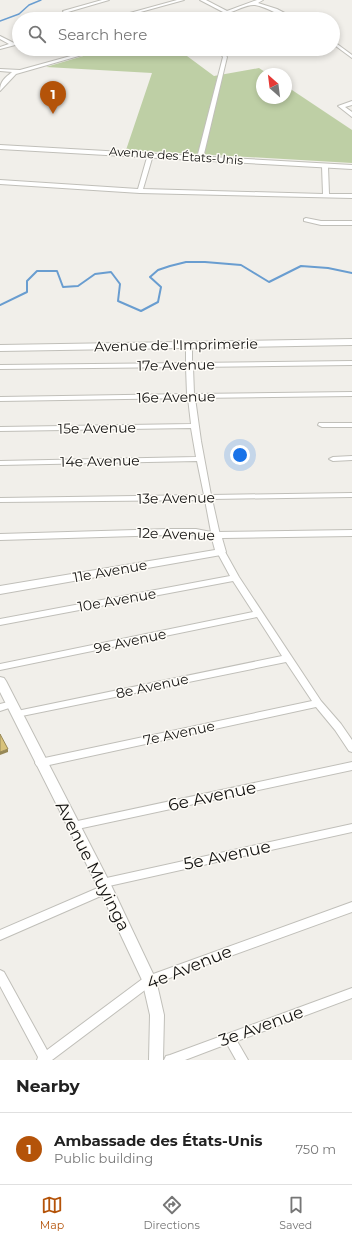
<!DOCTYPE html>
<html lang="en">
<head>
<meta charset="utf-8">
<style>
  :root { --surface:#fff; --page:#f6f6f6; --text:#222; --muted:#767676; --line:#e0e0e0; --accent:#b45309 }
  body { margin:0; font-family:Montserrat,sans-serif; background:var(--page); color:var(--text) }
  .compass { position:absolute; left:256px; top:68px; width:36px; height:36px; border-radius:50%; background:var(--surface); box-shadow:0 2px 6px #0003; rotate:332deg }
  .you { position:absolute; left:240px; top:455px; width:14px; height:14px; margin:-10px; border:3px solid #fff; border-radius:50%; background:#1a73e8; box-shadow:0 0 0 6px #1a73e833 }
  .badge { display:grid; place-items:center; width:26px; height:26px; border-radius:50%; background:var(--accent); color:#fff; font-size:13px; font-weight:700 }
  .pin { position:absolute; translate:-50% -33px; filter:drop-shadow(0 1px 2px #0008) }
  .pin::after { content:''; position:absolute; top:21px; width:14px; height:12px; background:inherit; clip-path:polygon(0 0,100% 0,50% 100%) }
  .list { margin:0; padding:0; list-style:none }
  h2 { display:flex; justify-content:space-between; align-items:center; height:52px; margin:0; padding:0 16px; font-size:17px }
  h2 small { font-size:13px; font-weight:400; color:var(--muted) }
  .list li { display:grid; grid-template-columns:26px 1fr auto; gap:12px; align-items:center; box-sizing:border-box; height:72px; padding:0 16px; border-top:1px solid var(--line) }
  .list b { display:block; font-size:15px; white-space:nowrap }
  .list p { margin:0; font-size:13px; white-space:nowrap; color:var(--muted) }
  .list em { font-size:13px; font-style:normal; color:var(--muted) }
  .icon { flex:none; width:22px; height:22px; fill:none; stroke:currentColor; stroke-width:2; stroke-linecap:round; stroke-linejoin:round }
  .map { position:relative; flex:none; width:352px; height:1060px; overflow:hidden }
  .search { position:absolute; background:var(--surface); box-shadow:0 2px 6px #0003; left:12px; right:12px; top:12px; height:44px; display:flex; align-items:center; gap:10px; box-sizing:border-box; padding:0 14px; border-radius:22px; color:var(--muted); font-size:15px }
  .sheet { height:124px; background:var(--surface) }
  nav { display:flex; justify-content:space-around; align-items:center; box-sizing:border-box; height:56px; border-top:1px solid var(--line); background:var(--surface); font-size:11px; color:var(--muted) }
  nav a { display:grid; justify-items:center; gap:2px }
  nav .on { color:var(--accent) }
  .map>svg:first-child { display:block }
  .green { fill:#becfa5 }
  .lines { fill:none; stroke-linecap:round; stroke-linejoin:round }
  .stream-far1 { stroke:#699dd0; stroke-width:1.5 }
  .stream { stroke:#699dd0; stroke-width:2 }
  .minor-casing { stroke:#c0bfb9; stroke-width:2 }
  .tertiary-casing { stroke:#c0bfb9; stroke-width:2 }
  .minor { fill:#fff; fill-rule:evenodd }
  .tertiary { fill:#fff; fill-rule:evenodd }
  .shaded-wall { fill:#978856 }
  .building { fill:#d8c27b; stroke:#978856 }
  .labels { text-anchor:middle; stroke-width:3; stroke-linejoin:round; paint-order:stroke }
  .far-street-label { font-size:12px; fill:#131211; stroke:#fefcf7 }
  .street-label { font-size:14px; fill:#131211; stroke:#fefcf7 }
  .near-street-label { font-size:17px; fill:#131211; stroke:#fefcf7 }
</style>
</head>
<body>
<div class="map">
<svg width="352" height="1060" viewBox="0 0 352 1060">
  <rect width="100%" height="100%" fill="#f1efea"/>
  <!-- green -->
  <polygon class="green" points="107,49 188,49 198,54 187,56 214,76 259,68 268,74 262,74 262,98 286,98 286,86 352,130 352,163 126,150 152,73 46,67"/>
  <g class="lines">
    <!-- stream-far1 -->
    <polyline class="stream-far1" points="0,21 19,14 29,5 41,0"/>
    <!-- stream -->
    <polyline class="stream" points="0,305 27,292 27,281 37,271 57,271 63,287 78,286 95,274 111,272 120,284 118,301 141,311 158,302 161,287 150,277 158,270 170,266 186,262 205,262 241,265 269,282 301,266 328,268 352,273"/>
    <!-- minor casing -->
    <g class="minor-casing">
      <g id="minor">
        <path d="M102,0H109L68,12L78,19C72,19 66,17 63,11Z"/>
        <polygon points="177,0 184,0 115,19 108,19"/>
        <path d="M200,0H206L227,11L257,0H263L258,3L277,9L296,19C282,19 269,7 255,5C248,4 237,10 231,12L242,19H236L226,14L212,19H206L223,12Z"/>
        <polygon points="0,36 14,43 19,42 19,44 0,49 0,47 9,44 0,39"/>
        <polygon points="333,41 352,55 352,58 333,44"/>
        <path d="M96,49H103L16,74L0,91C0,81 5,78 12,72L0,71V69L20,70Z"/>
        <polygon points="183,49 193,50 211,49 193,53"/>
        <polygon points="217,49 221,49 227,57 203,158 200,160 197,158 223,57"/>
        <polygon points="352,101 352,105 345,107 352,112 352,117 338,106"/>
        <polygon points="148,154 153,155 143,189 323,194 322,166 325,164 328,166 329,194 352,194 352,198 140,193 0,184 0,180 138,189"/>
        <polygon points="306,218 321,221 352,221 352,225 321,225 304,221 304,219"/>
        <polygon points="189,343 192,345 192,363 352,361 352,365 193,367 194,394 352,392 352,396 195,398 201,441 211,495 352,493 352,497 212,499 220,535 216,538 196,535 169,535 0,540 0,534 169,529 196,529 211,532 205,500 0,502 0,498 204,495 197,461 0,465 0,461 196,457 191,428 0,431 0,427 191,424 188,398 0,401 0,397 187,394 186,367 0,369 0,365 186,363 186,345"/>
        <polygon points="319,423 352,423 352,427 322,427 318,425"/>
        <polygon points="352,456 352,460 333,461 329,459 333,457"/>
        <polygon points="221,549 224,550 239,577 321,701 341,724 352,740 352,752 349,751 335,730 316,707 40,767 37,766 35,763 37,760 40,759 312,701 286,662 17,717 14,716 12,714 14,712 17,711 282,656 257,617 0,670 0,664 253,612 233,581 0,625 0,619 230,576 217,552"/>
        <polygon points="12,701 15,702 17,704 15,706 0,711 0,704"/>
        <polygon points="352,762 352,770 73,830 69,829 68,826 69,823 73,822"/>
        <polygon points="352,824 352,832 109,886 111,889 110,892 0,940 0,930 100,887 97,883 98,880 102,879"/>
        <polygon points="352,902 352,912 153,984 52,1060 37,1060 38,1057 0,986 0,970 4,972 47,1050 145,977"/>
        <polygon points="352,988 352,998 237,1041 248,1060 236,1060 227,1044 185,1060 164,1060 166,1056 170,1055"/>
      </g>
    </g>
    <!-- tertiary casing -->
    <g class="tertiary-casing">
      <g id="tertiary">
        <polygon points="0,145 352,165 352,169 0,149"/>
        <polygon points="352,339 352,345 0,351 0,345"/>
        <polygon points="352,530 352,536 222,538 226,552 221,555 0,594 0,586 215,550 211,535 216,532"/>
        <polygon points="0,677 4,678 6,681 111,885 156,980 164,1015 163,1060 149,1060 150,1015 142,980 100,891 0,692"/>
      </g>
    </g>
    <!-- minor -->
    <use href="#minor" class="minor"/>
    <!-- tertiary -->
    <use href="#tertiary" class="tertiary"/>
  </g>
  <!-- shaded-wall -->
  <polygon class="shaded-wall" points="8,749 8,752 0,755 0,752"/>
  <!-- building -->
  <polygon class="building" points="0,734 8,749 0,752"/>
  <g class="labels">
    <!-- far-street labels -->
    <g class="far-street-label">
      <text transform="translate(176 156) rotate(4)" y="4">Avenue des États-Unis</text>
    </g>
    <!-- street labels -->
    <g class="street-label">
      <text transform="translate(176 345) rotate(-1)" y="5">Avenue de l'Imprimerie</text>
      <text transform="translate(176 365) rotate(-1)" y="5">17e Avenue</text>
      <text transform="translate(176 397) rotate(-1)" y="5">16e Avenue</text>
      <text transform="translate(97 428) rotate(-1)" y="5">15e Avenue</text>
      <text transform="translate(100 461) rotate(-1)" y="5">14e Avenue</text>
      <text transform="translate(176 498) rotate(-1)" y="5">13e Avenue</text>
      <text transform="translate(176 534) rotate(2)" y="5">12e Avenue</text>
      <text transform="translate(110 571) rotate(-10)" y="5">11e Avenue</text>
      <text transform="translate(117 600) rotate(-10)" y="5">10e Avenue</text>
      <text transform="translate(130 641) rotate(-12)" y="5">9e Avenue</text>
      <text transform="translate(152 686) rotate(-12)" y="5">8e Avenue</text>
      <text transform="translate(179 733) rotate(-12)" y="5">7e Avenue</text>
    </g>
    <!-- near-street labels -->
    <g class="near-street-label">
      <text transform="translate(212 796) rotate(-12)" y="6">6e Avenue</text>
      <text transform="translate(227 855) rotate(-12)" y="6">5e Avenue</text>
      <text transform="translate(93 866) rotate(63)" y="6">Avenue Muyinga</text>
      <text transform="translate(189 967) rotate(-22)" y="6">4e Avenue</text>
      <text transform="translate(261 1026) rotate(-20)" y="6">3e Avenue</text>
    </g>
  </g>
</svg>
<svg class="compass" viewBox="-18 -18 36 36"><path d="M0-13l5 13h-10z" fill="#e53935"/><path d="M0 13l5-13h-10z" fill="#767676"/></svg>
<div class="you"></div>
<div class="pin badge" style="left:53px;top:114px">1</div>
<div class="search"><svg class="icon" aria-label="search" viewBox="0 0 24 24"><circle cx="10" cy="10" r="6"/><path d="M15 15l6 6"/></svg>Search here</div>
</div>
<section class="sheet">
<h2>Nearby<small></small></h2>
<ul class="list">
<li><span class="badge">1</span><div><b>Ambassade des États-Unis</b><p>Public building</p></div><em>750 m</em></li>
</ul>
</section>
<nav>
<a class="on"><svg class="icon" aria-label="map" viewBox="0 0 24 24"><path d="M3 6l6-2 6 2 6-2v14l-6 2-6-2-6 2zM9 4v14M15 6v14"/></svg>Map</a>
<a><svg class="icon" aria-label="directions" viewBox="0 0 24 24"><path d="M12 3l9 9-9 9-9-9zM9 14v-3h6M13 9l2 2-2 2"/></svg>Directions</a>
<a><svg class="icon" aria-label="saved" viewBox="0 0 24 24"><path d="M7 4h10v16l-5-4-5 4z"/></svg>Saved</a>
</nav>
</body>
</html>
